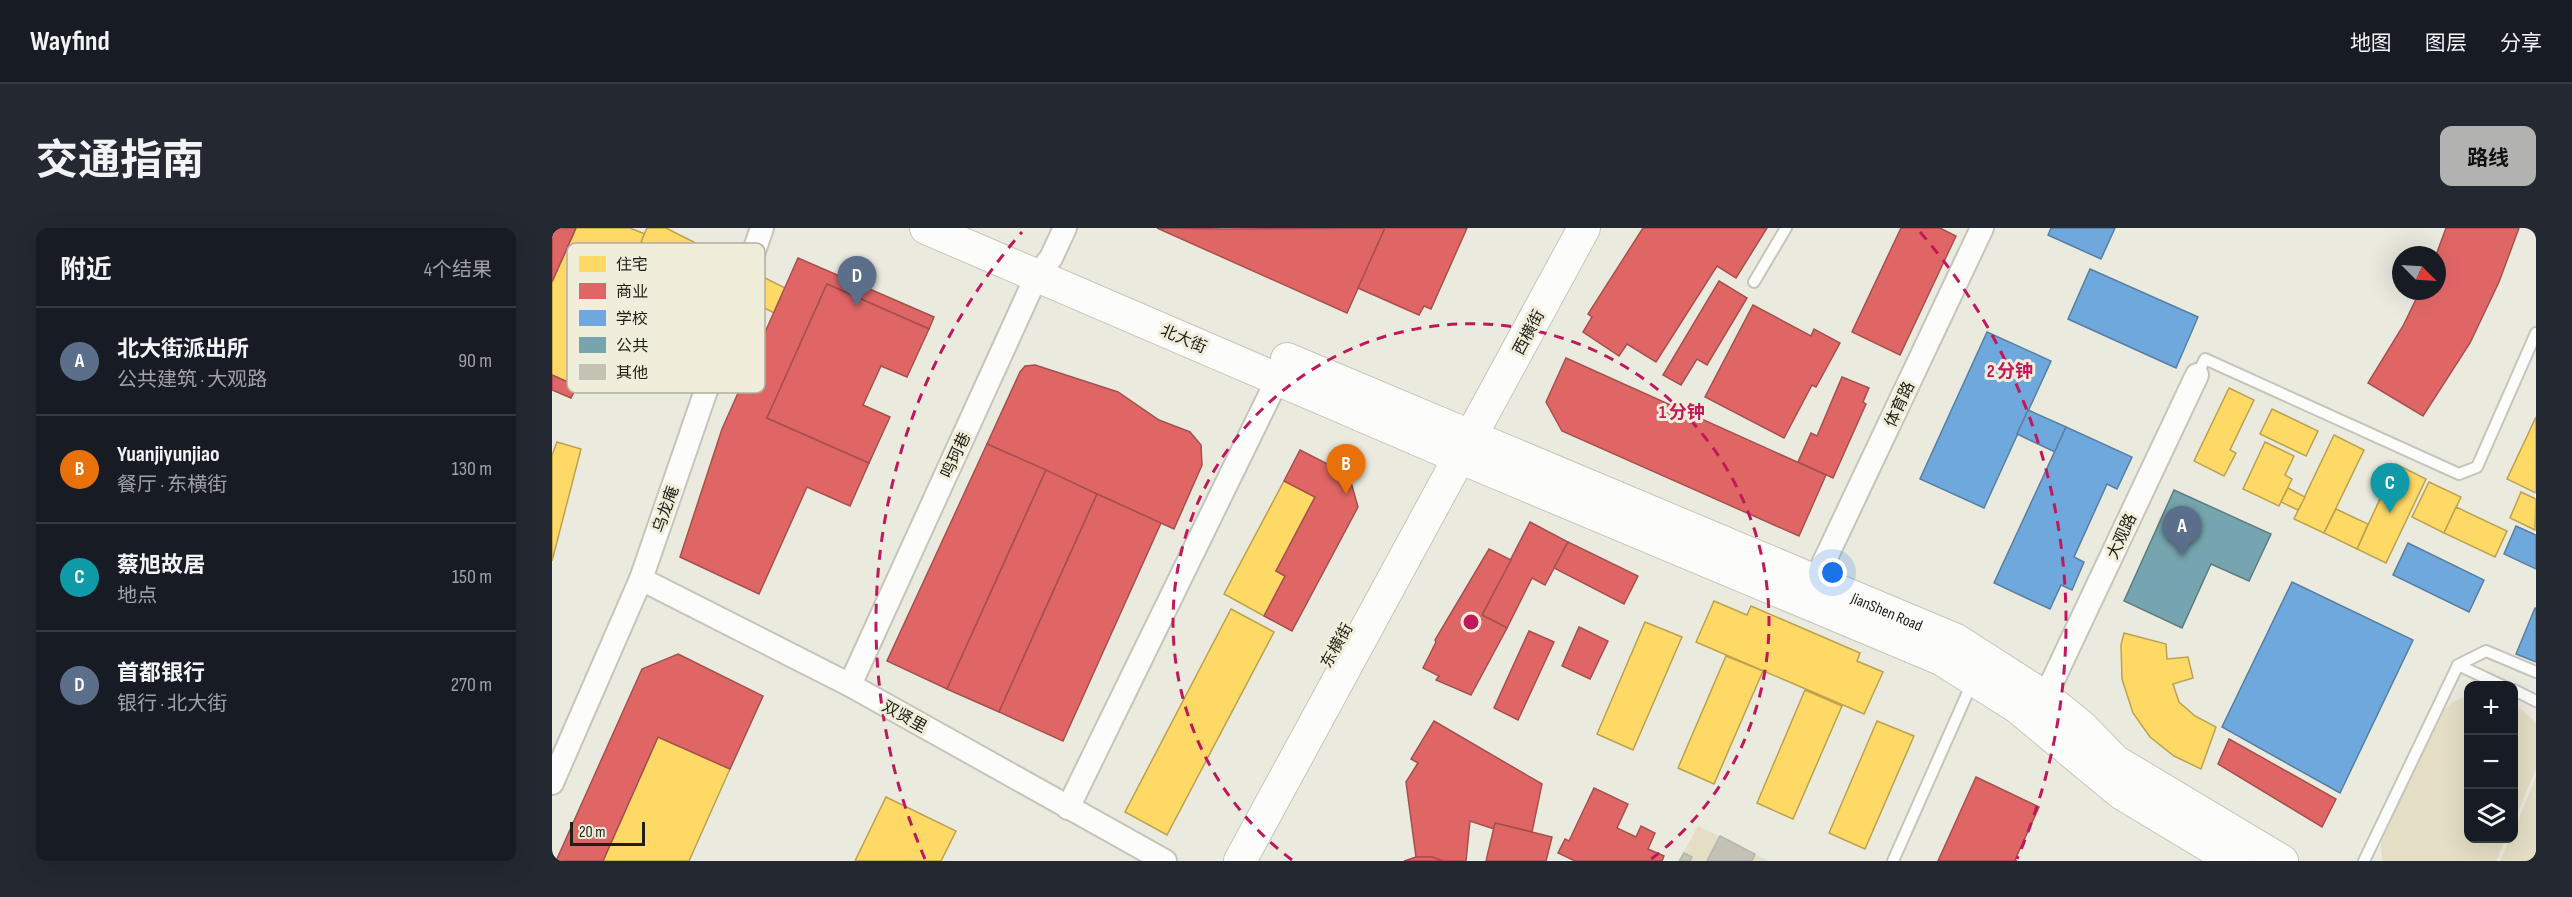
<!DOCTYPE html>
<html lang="zh">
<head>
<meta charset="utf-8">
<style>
  :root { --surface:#171b24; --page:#242831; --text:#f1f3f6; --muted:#9ea1a6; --line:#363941; --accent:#b2b3b1 }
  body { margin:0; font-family:"Sofia Sans Condensed","Noto Sans SC",sans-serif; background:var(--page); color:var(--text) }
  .controls { position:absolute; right:18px; bottom:18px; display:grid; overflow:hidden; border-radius:12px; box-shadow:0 6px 24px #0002 }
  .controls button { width:54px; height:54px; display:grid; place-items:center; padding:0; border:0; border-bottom:2px solid var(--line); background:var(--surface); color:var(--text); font:30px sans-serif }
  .compass { position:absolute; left:1840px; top:18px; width:54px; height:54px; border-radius:50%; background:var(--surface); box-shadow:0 6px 24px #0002; rotate:114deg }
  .scale { position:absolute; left:18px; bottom:15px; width:75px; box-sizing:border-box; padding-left:6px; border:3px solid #1f1e17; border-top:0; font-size:16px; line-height:21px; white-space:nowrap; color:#1f1e17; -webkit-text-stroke:4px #f0edda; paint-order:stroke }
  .you { position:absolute; left:1281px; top:345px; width:21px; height:21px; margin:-15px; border:4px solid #fff; border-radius:50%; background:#1a73e8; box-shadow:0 0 0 9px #1a73e833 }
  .badge { display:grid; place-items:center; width:39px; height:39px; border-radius:50%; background:var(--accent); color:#fff; font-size:20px; font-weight:700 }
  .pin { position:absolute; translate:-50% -50px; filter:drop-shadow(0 2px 3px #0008) }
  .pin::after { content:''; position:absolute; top:32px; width:21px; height:18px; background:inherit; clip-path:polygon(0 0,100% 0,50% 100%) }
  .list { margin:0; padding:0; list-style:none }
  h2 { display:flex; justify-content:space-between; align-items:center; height:78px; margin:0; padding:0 24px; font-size:26px }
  h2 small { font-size:20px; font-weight:400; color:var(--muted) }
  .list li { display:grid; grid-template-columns:39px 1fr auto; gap:18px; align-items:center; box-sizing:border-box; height:108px; padding:0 24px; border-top:2px solid var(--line) }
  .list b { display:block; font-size:22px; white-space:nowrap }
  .list p { margin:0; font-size:20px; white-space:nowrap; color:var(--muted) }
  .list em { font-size:20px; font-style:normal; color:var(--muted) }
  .icon { flex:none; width:33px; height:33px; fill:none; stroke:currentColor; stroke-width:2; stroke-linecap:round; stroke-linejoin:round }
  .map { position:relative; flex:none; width:1984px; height:633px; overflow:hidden; border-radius:12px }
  header { display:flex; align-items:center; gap:36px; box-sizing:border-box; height:84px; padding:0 30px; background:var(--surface); border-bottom:2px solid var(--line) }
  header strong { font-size:28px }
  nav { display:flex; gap:33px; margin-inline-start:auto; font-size:21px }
  .intro { display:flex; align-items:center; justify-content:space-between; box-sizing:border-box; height:144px; padding:0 36px }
  h1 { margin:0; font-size:42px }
  .button { padding:15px 27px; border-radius:12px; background:var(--accent); color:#111; font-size:21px; font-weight:700 }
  main { display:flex; gap:36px; padding:0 36px }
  aside { flex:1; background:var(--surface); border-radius:12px; box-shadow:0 6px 24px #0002 }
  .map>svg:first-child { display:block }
  .green { fill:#e3dec4 }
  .homes { fill:#ffd966; stroke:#bca14e; stroke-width:1.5 }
  .shops { fill:#e06666; stroke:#a6504e; stroke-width:1.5 }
  .schools { fill:#6fa8dc; stroke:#577fa1; stroke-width:1.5 }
  .public { fill:#76a5af; stroke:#5c7c81; stroke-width:1.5 }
  .building { fill:#c4c2b4; stroke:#b6b5ad; stroke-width:1.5 }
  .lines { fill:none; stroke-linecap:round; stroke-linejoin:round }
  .lane-casing { stroke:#c6c5bc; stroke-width:14 }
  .street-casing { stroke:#c6c5bc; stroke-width:26 }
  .secondary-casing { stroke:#c6c5bc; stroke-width:34 }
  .lane { stroke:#fcfcfa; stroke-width:10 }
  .street { stroke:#fcfcfa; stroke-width:22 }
  .secondary { stroke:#fcfcfa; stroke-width:32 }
  .ring { fill:none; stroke:#c2185b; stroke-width:3; stroke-dasharray:10 8 }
  .labels { text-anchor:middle; stroke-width:6; stroke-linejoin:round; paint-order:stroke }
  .street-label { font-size:16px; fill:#1f1e17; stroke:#f0edda }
  .key { fill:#f0edda; stroke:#b1afa0; stroke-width:1.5 }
  .key-label { font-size:16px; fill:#1f1e17 }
  .centre { fill:#c2185b; stroke:#f0edda; stroke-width:3 }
  .ring-label { font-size:18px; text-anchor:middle; font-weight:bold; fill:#c2185b; stroke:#f0edda; stroke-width:6; stroke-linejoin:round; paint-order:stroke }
</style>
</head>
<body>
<header>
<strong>Wayfind</strong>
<nav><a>地图</a><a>图层</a><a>分享</a></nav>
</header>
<div class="intro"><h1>交通指南</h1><a class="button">路线</a></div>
<main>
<aside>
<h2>附近<small>4个结果</small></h2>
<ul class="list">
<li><span class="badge" style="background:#5c6f8a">A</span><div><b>北大街派出所</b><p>公共建筑 · 大观路</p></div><em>90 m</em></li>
<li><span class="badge" style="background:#e8710a">B</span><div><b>Yuanjiyunjiao</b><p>餐厅 · 东横街</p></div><em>130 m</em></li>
<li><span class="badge" style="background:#0f9aa8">C</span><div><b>蔡旭故居</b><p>地点</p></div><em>150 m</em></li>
<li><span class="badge" style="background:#5c6f8a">D</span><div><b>首都银行</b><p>银行 · 北大街</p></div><em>270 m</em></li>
</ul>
</aside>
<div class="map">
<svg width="1984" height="633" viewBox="0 0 1984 633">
  <rect width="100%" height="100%" fill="#ebeadf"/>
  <!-- green -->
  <g class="green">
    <polygon points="1916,467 1916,610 1954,611 1944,633 1830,633 1829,615 1884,491 1899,475"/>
    <polygon points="1962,477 1972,483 1984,495 1984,541 1962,593"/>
    <polygon points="1984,549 1984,633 1948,633 1958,611 1962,610 1962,602"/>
    <polygon points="1146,598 1217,633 1127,633"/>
  </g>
  <!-- homes -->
  <g class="homes">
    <polygon points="24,0 78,0 93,6 25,158 0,147 0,54"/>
    <polygon points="95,0 114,0 233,60 222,85 89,14"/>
    <polygon points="1677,160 1702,172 1678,222 1684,225 1672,248 1642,233"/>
    <polygon points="1720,181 1766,203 1754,228 1708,206"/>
    <polygon points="1984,189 1984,265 1955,251"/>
    <polygon points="1782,207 1812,222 1772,305 1742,291"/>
    <polygon points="5,214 29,221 0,333 0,227"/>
    <polygon points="1713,214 1742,228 1733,247 1740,251 1727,278 1691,261"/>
    <polygon points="1844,236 1874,251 1834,335 1805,321"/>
    <polygon points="732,253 763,269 724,343 733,348 712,388 672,366"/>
    <polygon points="1877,254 1909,269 1892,305 1860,289"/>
    <polygon points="1736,260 1753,269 1746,282 1729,274"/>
    <polygon points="1969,264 1984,271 1983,302 1958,290"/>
    <polygon points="1904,279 1955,303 1943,329 1892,305"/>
    <polygon points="1784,281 1816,296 1805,321 1772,305"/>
    <polygon points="1162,373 1195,387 1199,378 1308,425 1305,433 1331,444 1312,486 1144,414"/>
    <polygon points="679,381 722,404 615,607 573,584"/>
    <polygon points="1093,394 1130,409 1081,522 1045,506"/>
    <polygon points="1572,405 1614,416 1615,431 1636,429 1641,450 1621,456 1627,474 1643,488 1664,499 1649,541 1622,528 1598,509 1581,485 1570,451 1569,417"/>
    <polygon points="1174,428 1211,443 1162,556 1126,540"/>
    <polygon points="1253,462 1290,478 1241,591 1205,575"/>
    <polygon points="1325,493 1362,508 1313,621 1277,605"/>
    <polygon points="106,509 178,541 137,633 51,633"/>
    <polygon points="334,569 404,603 389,633 303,633"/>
  </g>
  <!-- shops -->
  <g class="shops">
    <polygon points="0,0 24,0 0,54"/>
    <polygon points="605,0 673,1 833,0 795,85"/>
    <polygon points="833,0 915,0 879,81 872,78 867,87 806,60"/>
    <polygon points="1091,0 1215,0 1184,50 1165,38 1104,134 1075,116 1067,128 1031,104 1040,89 1036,86"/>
    <polygon points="1349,0 1388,0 1404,8 1348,127 1300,104"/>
    <polygon points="1894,0 1967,0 1947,54 1918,115 1871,188 1816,155 1851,98 1868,63 1885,63 1884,27"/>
    <polygon points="246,30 382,89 377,101 275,56 215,190 317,235 298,278 255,259 207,366 128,329 170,201"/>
    <polygon points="1167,53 1195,70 1155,137 1145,131 1129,157 1111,147"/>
    <polygon points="275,56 377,101 355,149 329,138 311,177 338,189 317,235 215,190"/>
    <polygon points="1201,77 1259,108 1262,101 1288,115 1264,159 1260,157 1232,210 1153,169"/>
    <polygon points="1014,130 1274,247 1247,308 1010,203 994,174"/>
    <polygon points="483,137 566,164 607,192 638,204 649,217 650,237 622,301 435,216 468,144 473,138"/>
    <polygon points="0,147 25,158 19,170 0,162"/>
    <polygon points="1290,149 1317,160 1311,174 1314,176 1281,250 1246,234 1259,205 1265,208"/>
    <polygon points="435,216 494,242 395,461 335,433"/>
    <polygon points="748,222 797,247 806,279 740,403 712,388 733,348 724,343 763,269 732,253"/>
    <polygon points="494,242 545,266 447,484 395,461"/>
    <polygon points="545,266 609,295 511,513 447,484"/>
    <polygon points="978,294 1016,314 993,357 980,350 955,400 930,387"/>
    <polygon points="1016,314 1086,348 1072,376 1002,340"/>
    <polygon points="937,321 959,332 930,387 955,400 919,467 884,452 887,448 871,440 884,414 883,412"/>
    <polygon points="1027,399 1056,413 1038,451 1010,438"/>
    <polygon points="977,403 1002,414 966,492 942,480"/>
    <polygon points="126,426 211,468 178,541 106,509 51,633 4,633 90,441"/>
    <polygon points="882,493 990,556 980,604 943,595 942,601 918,593 914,633 891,633 880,629 864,629 854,554 866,535 859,531"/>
    <polygon points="1677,511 1784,571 1770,599 1666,536"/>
    <polygon points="1424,549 1487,579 1463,632 1465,633 1386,633"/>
    <polygon points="1042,560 1076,576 1065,600 1084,609 1089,598 1103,605 1096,621 1112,628 1110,633 1023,633 1006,625 1013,611 1017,613"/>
    <polygon points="943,595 1000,609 994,633 934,633"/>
    <polygon points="864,629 880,629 891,633 852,633"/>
  </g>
  <!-- schools -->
  <g class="schools">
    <polygon points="1499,0 1563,0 1549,31 1496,7"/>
    <polygon points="1538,41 1646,89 1624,140 1516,91"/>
    <polygon points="1435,104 1499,133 1432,280 1368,251"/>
    <polygon points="1476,182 1514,199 1503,224 1465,206"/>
    <polygon points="1514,199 1580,229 1565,261 1555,256 1522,329 1532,334 1520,362 1509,357 1498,381 1442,355"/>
    <polygon points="1964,298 1984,307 1984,341 1952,326"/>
    <polygon points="1856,315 1932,352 1917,384 1841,347"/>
    <polygon points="1740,354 1861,412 1788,565 1670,499"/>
    <polygon points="1983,380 1984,380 1984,434 1964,426"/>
  </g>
  <!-- public -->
  <polygon class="public" points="1622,262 1719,306 1697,353 1659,336 1630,400 1572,373"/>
  <!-- building -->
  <g class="building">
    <polygon points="1168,608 1203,626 1200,633 1155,633"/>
    <polygon points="1132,625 1140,629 1138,633 1127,633"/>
  </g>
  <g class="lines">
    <!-- lane casing -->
    <g class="lane-casing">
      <g id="lane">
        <polyline points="1202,54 1234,0"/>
        <polyline points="1645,147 1653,131 1907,246 1925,239 1984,105"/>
        <polyline points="1906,437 1951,458"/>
        <polyline points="1962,462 1984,473"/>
        <polyline points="1341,633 1420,455"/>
        <polyline points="1812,633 1906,437 1934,423 1984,444"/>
      </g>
    </g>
    <!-- street casing -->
    <g class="street-casing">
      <g id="street">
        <polyline points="89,351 298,457 613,633"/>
        <polyline points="1263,353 1430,0"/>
        <polyline points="298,457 485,47 499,30 513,0"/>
        <polyline points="1493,469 1645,147"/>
        <polyline points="0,555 89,351 210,0"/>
        <polyline points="516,580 732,138"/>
      </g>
    </g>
    <!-- secondary casing -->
    <g class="secondary-casing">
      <g id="secondary">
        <polyline points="374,0 890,222 1389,431 1465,479 1569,565 1682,633"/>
        <path id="s1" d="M735,131L1404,412L1493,469L1529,498L1563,533L1730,633"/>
        <polyline points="688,633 1032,0"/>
      </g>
    </g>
    <!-- lane -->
    <use href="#lane" class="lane"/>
    <!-- street -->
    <use href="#street" class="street"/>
    <!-- secondary -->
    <use href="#secondary" class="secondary"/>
  </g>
  <!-- distance rings -->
  <g class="ring">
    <path d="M740 632A298 298 0 1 1 1098 632"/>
    <path d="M373 631A595 595 0 0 1 470 4M1368 4A595 595 0 0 1 1465 631"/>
  </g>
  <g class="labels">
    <!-- street labels -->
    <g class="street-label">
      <text transform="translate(976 104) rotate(-62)" y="6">西横街</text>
      <text transform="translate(632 110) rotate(23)" y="6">北大街</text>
      <text transform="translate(1347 176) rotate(-65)" y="6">体育路</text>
      <text transform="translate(403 227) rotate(-65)" y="6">鸣珂巷</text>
      <text transform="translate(113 281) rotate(-71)" y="6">乌龙庵</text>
      <text transform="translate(1569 308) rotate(-65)" y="6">大观路</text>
      <text dy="6" stroke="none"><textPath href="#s1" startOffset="651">JianShen Road</textPath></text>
      <text transform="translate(784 417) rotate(-61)" y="6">东横街</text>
      <text transform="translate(353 488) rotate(29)" y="6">双贤里</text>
    </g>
  </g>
  <!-- legend -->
  <rect x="15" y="15" width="198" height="150" rx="9" class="key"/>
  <rect x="27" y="28" width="27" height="16" fill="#ffd966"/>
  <rect x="27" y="55" width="27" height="16" fill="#e06666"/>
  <rect x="27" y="82" width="27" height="16" fill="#6fa8dc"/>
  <rect x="27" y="109" width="27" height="16" fill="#76a5af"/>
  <rect x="27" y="136" width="27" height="16" fill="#c4c2b4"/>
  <g class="key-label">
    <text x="64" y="42">住宅</text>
    <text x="64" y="69">商业</text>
    <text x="64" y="96">学校</text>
    <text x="64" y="123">公共</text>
    <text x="64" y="150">其他</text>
  </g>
  <circle cx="919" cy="394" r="9" class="centre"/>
  <g class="ring-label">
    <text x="1458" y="149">2 分钟</text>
    <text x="1130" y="190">1 分钟</text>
  </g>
</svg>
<div class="controls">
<button>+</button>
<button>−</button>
<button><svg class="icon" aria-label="layers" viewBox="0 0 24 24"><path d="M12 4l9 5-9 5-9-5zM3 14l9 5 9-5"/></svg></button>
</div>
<svg class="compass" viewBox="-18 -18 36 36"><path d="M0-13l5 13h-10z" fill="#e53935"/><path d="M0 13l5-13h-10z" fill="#9ea1a6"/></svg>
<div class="scale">20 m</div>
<div class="you"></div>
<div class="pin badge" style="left:1630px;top:328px;background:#5c6f8a">A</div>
<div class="pin badge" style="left:794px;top:266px;background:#e8710a">B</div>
<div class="pin badge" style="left:1838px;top:285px;background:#0f9aa8">C</div>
<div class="pin badge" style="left:305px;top:78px;background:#5c6f8a">D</div>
</div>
</main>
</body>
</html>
